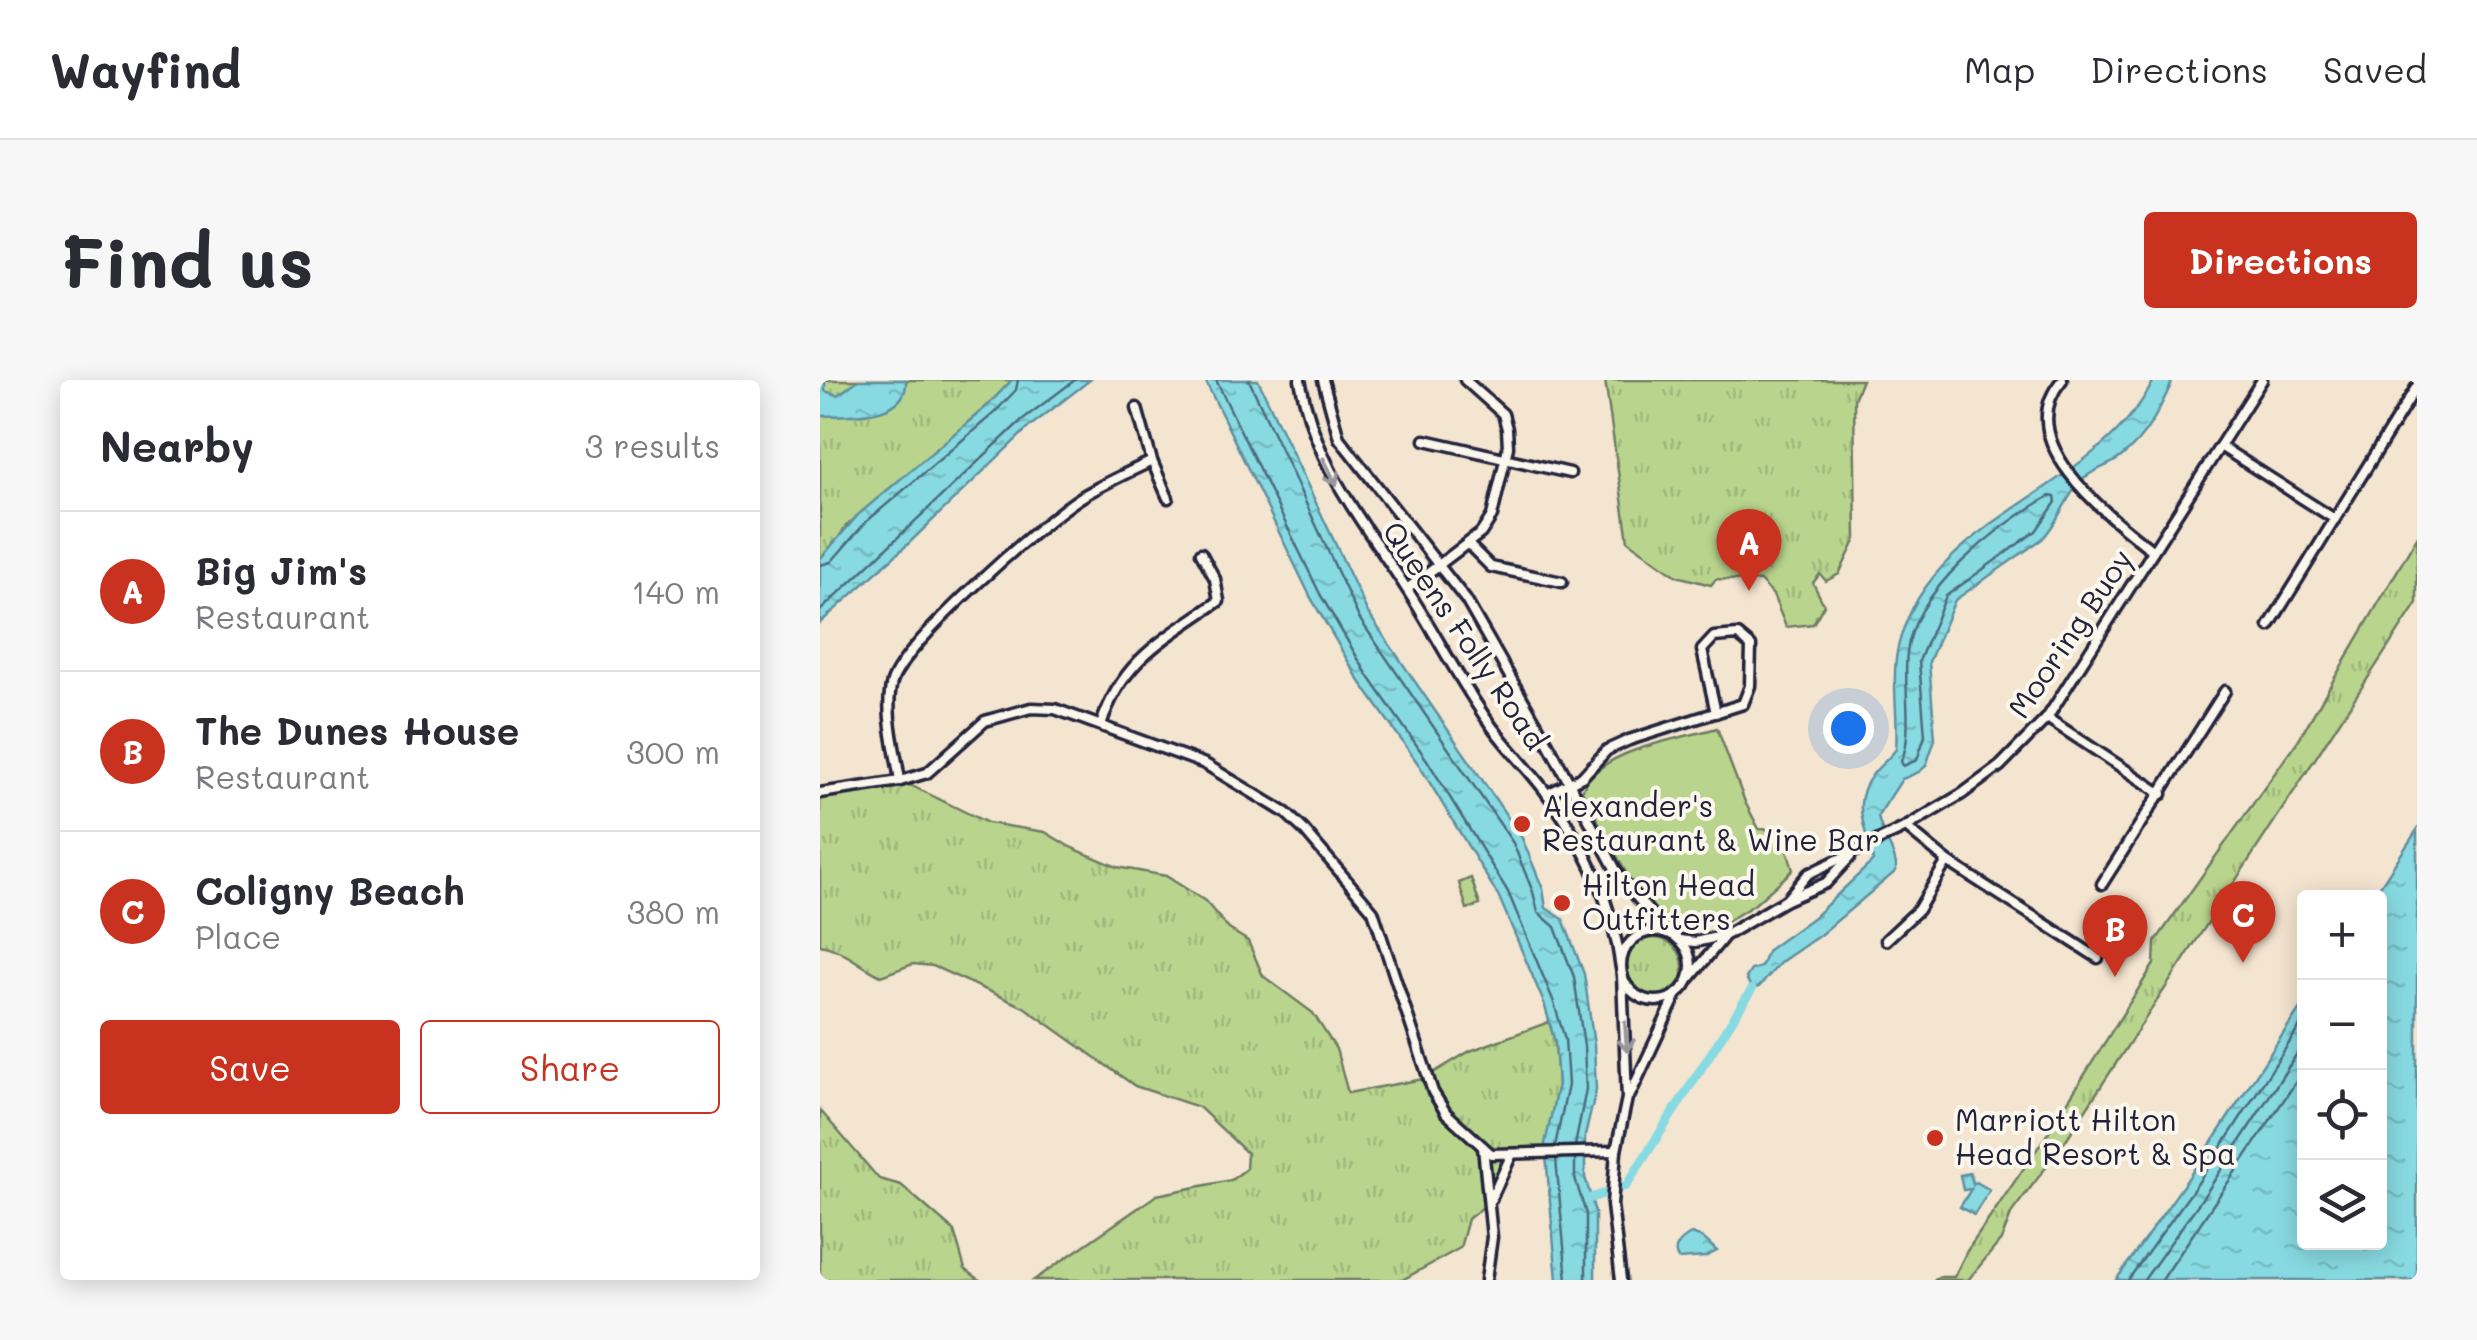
<!DOCTYPE html>
<html lang="en">
<head>
<meta charset="utf-8">
<style>
  :root { --surface:#fff; --page:#f7f7f7; --text:#2b2b33; --muted:#7c7c81; --line:#e1e1e2; --accent:#c8321e }
  body { margin:0; font-family:Mali,sans-serif; background:var(--page); color:var(--text) }
  .controls { position:absolute; right:30px; bottom:30px; display:grid; overflow:hidden; border-radius:10px; box-shadow:0 5px 25px #0003 }
  .controls button { width:90px; height:90px; display:grid; place-items:center; padding:0; border:0; border-bottom:2px solid var(--line); background:var(--surface); color:var(--text); font:50px sans-serif }
  .you { position:absolute; left:1028px; top:348px; width:35px; height:35px; margin:-25px; border:8px solid #fff; border-radius:50%; background:#1a73e8; box-shadow:0 0 0 15px #1a73e833 }
  .badge { display:grid; place-items:center; width:65px; height:65px; border-radius:50%; background:var(--accent); color:#fff; font-size:32px; font-weight:700 }
  .pin { position:absolute; translate:-50% -82px; filter:drop-shadow(0 2px 5px #0008) }
  .pin::after { content:''; position:absolute; top:52px; width:35px; height:30px; background:inherit; clip-path:polygon(0 0,100% 0,50% 100%) }
  .list { margin:0; padding:0; list-style:none }
  h2 { display:flex; justify-content:space-between; align-items:center; height:130px; margin:0; padding:0 40px; font-size:42px }
  h2 small { font-size:32px; font-weight:400; color:var(--muted) }
  .list li { display:grid; grid-template-columns:65px 1fr auto; gap:30px; align-items:center; box-sizing:border-box; height:160px; padding:0 40px; border-top:2px solid var(--line) }
  .list b { display:block; font-size:38px; white-space:nowrap }
  .list p { margin:0; font-size:32px; white-space:nowrap; color:var(--muted) }
  .list em { font-size:32px; font-style:normal; color:var(--muted) }
  .actions { display:flex; gap:20px; padding:30px 40px }
  .actions a { flex:1; padding:22px 0; border:2px solid var(--accent); border-radius:10px; text-align:center; font-size:35px; color:var(--accent) }
  .actions .main { background:var(--accent); color:#fff }
  .icon { flex:none; width:55px; height:55px; fill:none; stroke:currentColor; stroke-width:2; stroke-linecap:round; stroke-linejoin:round }
  .map { position:relative; flex:none; width:1597px; height:900px; overflow:hidden; border-radius:10px }
  header { display:flex; align-items:center; gap:60px; box-sizing:border-box; height:140px; padding:0 50px; background:var(--surface); border-bottom:2px solid var(--line) }
  header strong { font-size:48px }
  nav { display:flex; gap:55px; margin-inline-start:auto; font-size:35px }
  .intro { display:flex; align-items:center; justify-content:space-between; box-sizing:border-box; height:240px; padding:0 60px }
  h1 { margin:0; font-size:70px }
  .button { padding:25px 45px; border-radius:10px; background:var(--accent); color:#fff; font-size:35px; font-weight:700 }
  main { display:flex; gap:60px; padding:0 60px }
  aside { flex:1; background:var(--surface); border-radius:10px; box-shadow:0 5px 25px #0003 }
  .map>svg:first-child { display:block }
  .grass { fill:url(#grass-tufts); stroke:#6e7c64; stroke-width:2.5 }
  .garden { fill:#b9d58d; stroke:#6e7c64; stroke-width:2.5 }
  .water { fill:url(#water-ripples); stroke:#5f909f; stroke-width:2.5 }
  .lines { fill:none; stroke-linecap:round; stroke-linejoin:round }
  .shore { stroke:#4b6c7e; stroke-width:2.5 }
  .canal { stroke:#88dae2; stroke-width:9 }
  .street-casing { stroke:#22223b; stroke-width:15 }
  .street { stroke:#fbf7ec; stroke-width:8 }
  .oneway { stroke:#99979c }
  .poi-dot { fill:#c8321e; stroke:#fbf7ec; stroke-width:4 }
  .labels { text-anchor:middle; stroke-width:8; stroke-linejoin:round; paint-order:stroke }
  .street-label { font-size:30px; fill:#22223b; stroke:#fbf7ec }
  .poi-label { font-size:30px; fill:#22223b; stroke:#fbf7ec; text-anchor:start }
</style>
</head>
<body>
<header>
<strong>Wayfind</strong>
<nav><a>Map</a><a>Directions</a><a>Saved</a></nav>
</header>
<div class="intro"><h1>Find us</h1><a class="button">Directions</a></div>
<main>
<aside>
<h2>Nearby<small>3 results</small></h2>
<ul class="list">
<li><span class="badge">A</span><div><b>Big Jim's</b><p>Restaurant</p></div><em>140 m</em></li>
<li><span class="badge">B</span><div><b>The Dunes House</b><p>Restaurant</p></div><em>300 m</em></li>
<li><span class="badge">C</span><div><b>Coligny Beach</b><p>Place</p></div><em>380 m</em></li>
</ul>
<div class="actions"><a class="main">Save</a><a>Share</a></div>
</aside>
<div class="map">
<svg width="1597" height="900" viewBox="0 0 1597 900">
  <defs>
    <pattern id="grass-tufts" width="24" height="20" patternUnits="userSpaceOnUse" patternTransform="scale(2.5)"><rect width="24" height="20" fill="#b9d58d"/><path d="M3 7l-1-3M5 7V3M7 7l1-3M15 17l-1-3M17 17v-4M19 17l1-3" fill="none" stroke="#9fb77b"/></pattern>
    <pattern id="water-ripples" width="26" height="14" patternUnits="userSpaceOnUse" patternTransform="scale(2.5)"><rect width="26" height="14" fill="#88dae2"/><path d="M2 4q2-2 4 0t4 0M15 11q2-2 4 0t4 0" fill="none" stroke="#75bbc3"/></pattern>
  </defs>
  <rect width="100%" height="100%" fill="#f4e5d1"/>
  <filter id="ink" filterUnits="userSpaceOnUse"><feTurbulence type="fractalNoise" baseFrequency=".01" numOctaves="2"/><feDisplacementMap in="SourceGraphic" scale="20" xChannelSelector="R" yChannelSelector="G"/><feConvolveMatrix kernelMatrix="1 2 1 2 8 2 1 2 1" color-interpolation-filters="sRGB"/></filter>
  <g filter="url(#ink)">
    <!-- grass -->
    <g class="grass">
      <polygon points="0,0 192,0 166,27 26,146 13,167 0,179"/>
      <polygon points="785,0 1042,0 1034,19 1036,159 1019,194 1006,201 1000,194 993,203 1004,225 993,244 966,247 953,215 940,201 896,199 891,205 857,196 808,161"/>
      <polygon points="1597,157 1597,223 1240,769 1192,832 1181,860 1148,900 1115,900 1118,897 1134,897 1147,871 1228,753 1334,584 1335,562 1479,359"/>
      <path d="M90,405L168,443L225,452L250,467L297,487L346,496L385,521L409,549L428,561L443,596L493,633L516,669L528,713L603,699L650,671L729,642L735,662L738,704L725,768L701,769L678,815L648,839L640,868L582,900H214L337,815L411,800L426,789L427,773L379,727L315,706L204,627L113,586L93,584L61,596C40,586 23,569 0,565V417Z"/>
      <circle cx="834" cy="587" r="29"/>
      <polygon points="0,730 59,799 81,805 134,851 145,889 160,900 0,900"/>
    </g>
    <!-- garden -->
    <g class="garden">
      <path d="M897,348L925,422L939,449L961,450L973,490L935,524L903,544L874,543L838,535L812,504L762,411C778,369 857,360 897,348Z"/>
      <polygon points="651,498 660,525 647,529 639,503"/>
    </g>
    <!-- water -->
    <g class="water">
      <path d="M0,0H5V11L18,15L38,0H86C89,39 27,35 0,36Z"/>
      <polygon points="192,0 270,0 209,47 87,165 0,243 0,179 39,134 166,27"/>
      <polygon points="385,0 438,0 548,233 702,458 723,509 726,528 743,539 764,594 774,665 776,710 765,756 765,797 775,832 775,900 737,900 725,764 738,704 735,662 724,623 679,517 599,385 539,300 491,218"/>
      <path d="M1334,0H1353C1340,29 1327,57 1301,77C1289,87 1272,89 1261,101C1245,118 1239,142 1222,159L1135,220L1109,282L1115,359L1106,386L1099,392L1082,399L1058,436C1061,456 1078,474 1076,491L1000,555L961,582L939,607L932,609L926,598L931,590L941,587L948,570L994,537L1053,481C1047,449 1029,424 1053,394C1060,385 1069,379 1076,369C1079,335 1070,296 1079,263C1114,133 1278,113 1334,0Z"/>
      <polygon points="1597,450 1597,900 1296,900 1369,797 1484,622 1484,862 1560,862 1560,518 1553,517"/>
      <polygon points="1150,793 1153,804 1156,802 1170,810 1154,835 1140,827 1151,809 1143,810 1140,795"/>
      <path d="M871,854L883,858L897,871L885,877L858,879C851,869 861,859 871,854Z"/>
    </g>
    <g class="lines">
      <!-- shore -->
      <g class="shore">
        <polyline points="396,0 500,214 547,294 607,380 688,512 733,620 745,659 748,705 735,766"/>
        <polyline points="429,0 539,238 693,463 713,512 718,532 735,547 754,597 764,666 766,709 755,766"/>
        <path d="M1230,116L1235,117L1236,122L1216,151L1126,216L1099,281L1105,356L1097,380L1083,386L1081,381C1094,357 1083,303 1087,273C1094,210 1178,145 1230,116Z"/>
        <polyline points="0,185 11,182 46,142 173,34 196,10 198,0"/>
        <polyline points="0,231 203,39 255,0"/>
        <polyline points="755,778 755,798 766,834 766,900"/>
        <polyline points="736,779 747,900"/>
        <polyline points="1308,900 1378,803 1484,640"/>
        <polyline points="1324,900 1388,810 1484,663"/>
        <polyline points="1342,900 1484,690"/>
      </g>
      <!-- canal -->
      <polyline class="canal" points="771,818 806,806 932,609"/>
      <!-- street casing -->
      <g class="street-casing">
        <g id="street">
          <path d="M480,0C497,90 538,134 586,208C615,252 639,301 670,344C688,369 710,390 728,415C767,470 792,520 801,588"/>
          <polyline points="503,0 519,58 646,220 729,365 799,496 847,553"/>
          <path d="M1242,0C1189,62 1290,137 1333,171"/>
          <polyline points="317,28 332,81 348,118"/>
          <polyline points="605,60 750,93"/>
          <polyline points="1400,66 1513,138"/>
          <polyline points="648,164 671,187 742,202"/>
          <polyline points="587,209 661,153 672,136 688,67 687,49 683,34 645,0"/>
          <polyline points="1449,246 1597,6"/>
          <polyline points="1227,338 1342,414"/>
          <path d="M281,345C302,279 345,259 399,221L395,199L381,173"/>
          <path d="M80,401C76,371 64,332 72,302C84,263 224,140 263,116C285,103 309,92 332,81"/>
          <polyline points="0,413 80,401 107,393 165,341 211,328 235,329 385,384 466,433 484,450 553,531 613,712 626,733 671,774 796,771"/>
          <polyline points="727,414 762,397 787,370 809,360 923,324 930,306 931,266 918,255 894,257 882,270 896,333"/>
          <polyline points="1086,447 1127,481 1278,578"/>
          <polyline points="1282,504 1405,311"/>
          <polyline points="966,520 988,494 1086,447 1142,414 1180,386 1227,338 1442,0"/>
          <circle cx="836" cy="586" r="35"/>
          <polyline points="859,560 875,562 906,555 966,520 1006,503 1030,477"/>
          <polyline points="1066,560 1098,530 1127,481"/>
          <polyline points="870,598 903,558"/>
          <polyline points="810,715 857,614"/>
          <polyline points="663,767 672,857 666,900"/>
          <polyline points="671,819 692,774"/>
          <polyline points="801,900 792,825 796,771 807,718 802,595"/>
        </g>
      </g>
      <!-- street -->
      <use href="#street" class="street"/>
    </g>
    <!-- one-way arrows -->
    <defs><path id="oneway-shaft" d="M-6 0H5M1.5-3L5.5 0L1.5 3" fill="none" stroke-width="1.6" stroke-linecap="round" stroke-linejoin="round" transform="scale(2.5)"/></defs>
    <g class="oneway">
      <use href="#oneway-shaft" transform="translate(510 92) rotate(64)"/>
      <use href="#oneway-shaft" transform="translate(806 657) rotate(86)"/>
    </g>
  </g>
  <!-- markers -->
  <g class="poi-dot">
    <circle cx="702" cy="444" r="10"/>
    <circle cx="742" cy="523" r="10"/>
    <circle cx="1115" cy="758" r="10"/>
  </g>
  <g class="labels">
    <!-- street labels -->
    <g class="street-label">
      <text transform="translate(1251 254) rotate(-56)" y="10">Mooring Buoy</text>
      <text transform="translate(644 256) rotate(56)" y="10">Queens Folly Road</text>
    </g>
    <!-- poi labels -->
    <g class="poi-label">
      <text x="722" y="437">Alexander's<tspan x="722" dy="34">Restaurant &amp; Wine Bar</tspan></text>
      <text x="762" y="516">Hilton Head<tspan x="762" dy="34">Outfitters</tspan></text>
      <text x="1135" y="751">Marriott Hilton<tspan x="1135" dy="34">Head Resort &amp; Spa</tspan></text>
    </g>
  </g>
</svg>
<div class="controls">
<button>+</button>
<button>−</button>
<button><svg class="icon" aria-label="locate" viewBox="0 0 24 24"><circle cx="12" cy="12" r="6"/><path d="M12 2v4M12 18v4M2 12h4M18 12h4"/></svg></button>
<button><svg class="icon" aria-label="layers" viewBox="0 0 24 24"><path d="M12 4l9 5-9 5-9-5zM3 14l9 5 9-5"/></svg></button>
</div>
<div class="you"></div>
<div class="pin badge" style="left:929px;top:211px">A</div>
<div class="pin badge" style="left:1295px;top:597px">B</div>
<div class="pin badge" style="left:1423px;top:583px">C</div>
</div>
</main>
</body>
</html>
